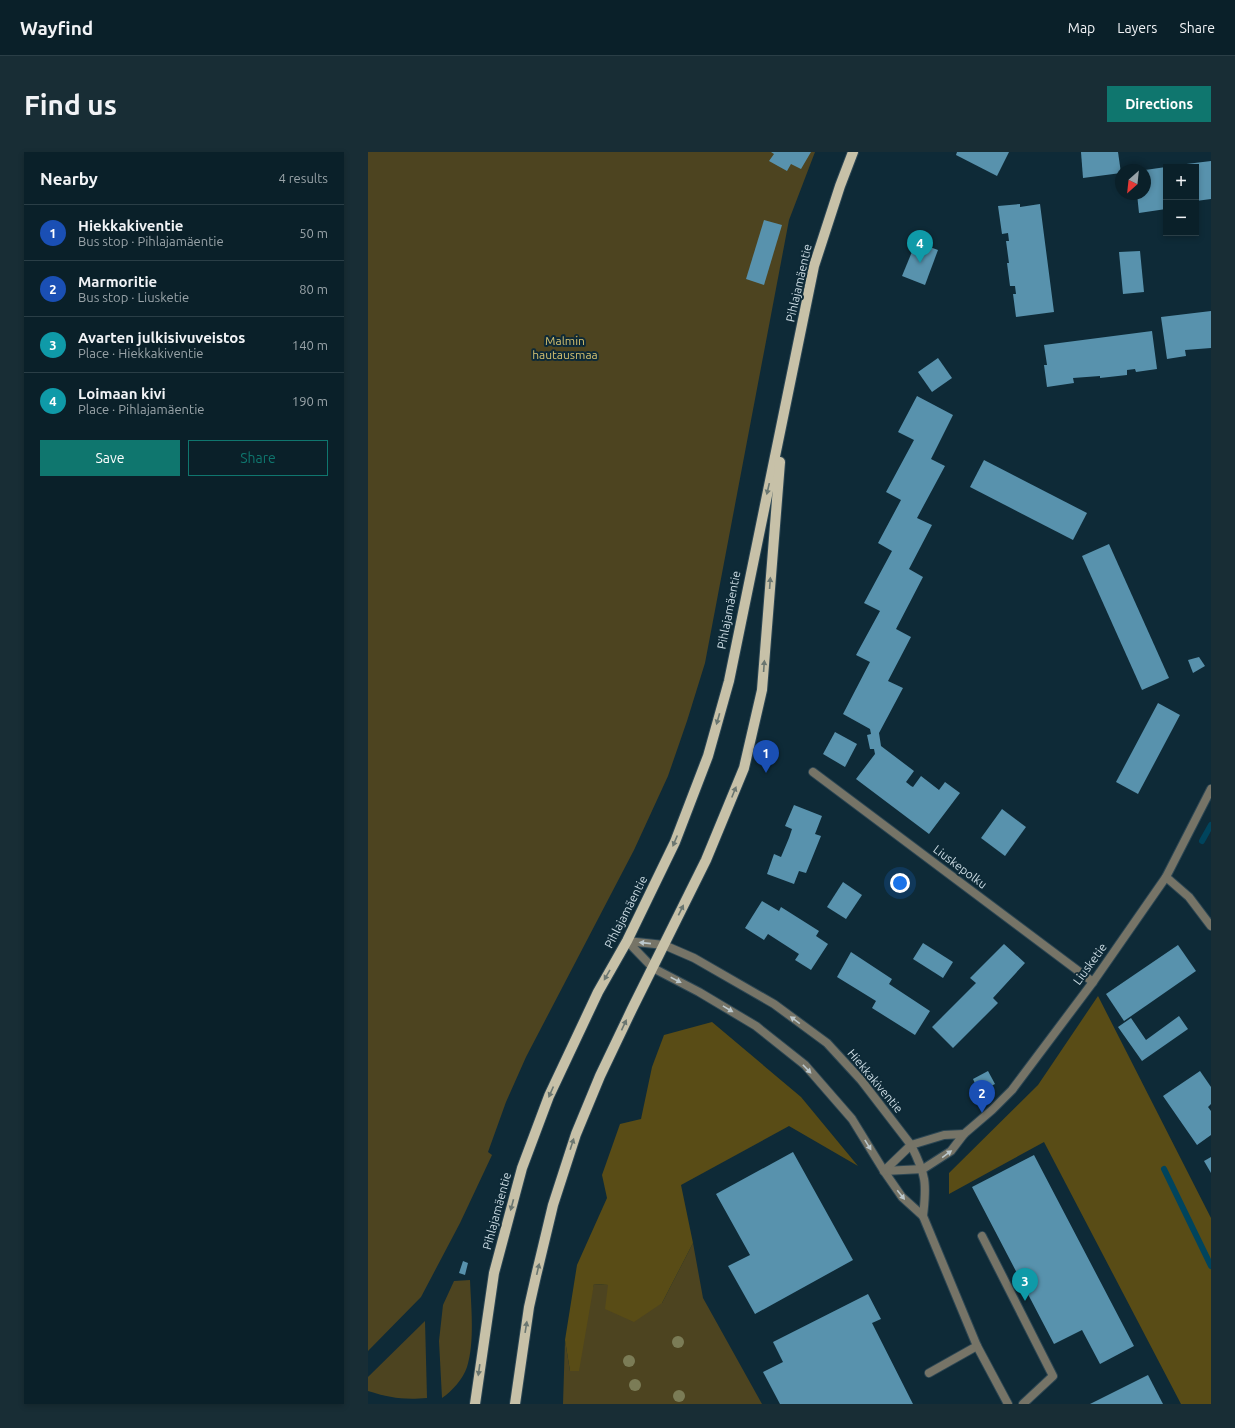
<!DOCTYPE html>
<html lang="en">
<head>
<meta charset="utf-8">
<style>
  :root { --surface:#0a2029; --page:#182d35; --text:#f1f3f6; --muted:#99a3a8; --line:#2a3e46; --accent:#0f766e }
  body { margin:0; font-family:Ubuntu,sans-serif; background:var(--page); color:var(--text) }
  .controls { position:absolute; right:12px; top:12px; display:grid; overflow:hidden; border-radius:0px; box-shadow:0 2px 6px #0003 }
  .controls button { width:36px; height:36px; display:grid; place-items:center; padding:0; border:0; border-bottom:1px solid var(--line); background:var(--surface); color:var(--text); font:20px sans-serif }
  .compass { position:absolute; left:747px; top:12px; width:36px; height:36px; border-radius:50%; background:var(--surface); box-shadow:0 2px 6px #0003; rotate:207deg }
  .you { position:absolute; left:532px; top:731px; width:14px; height:14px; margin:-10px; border:3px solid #fff; border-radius:50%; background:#1a73e8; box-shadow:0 0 0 6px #1a73e833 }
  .badge { display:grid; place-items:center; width:26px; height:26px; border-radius:50%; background:var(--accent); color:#fff; font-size:13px; font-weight:700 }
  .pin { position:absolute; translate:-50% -33px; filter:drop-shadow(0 1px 2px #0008) }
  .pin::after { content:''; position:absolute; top:21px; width:14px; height:12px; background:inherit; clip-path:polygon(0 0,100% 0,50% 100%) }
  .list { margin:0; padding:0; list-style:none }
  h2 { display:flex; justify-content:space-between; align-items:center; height:52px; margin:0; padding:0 16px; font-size:17px }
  h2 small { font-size:13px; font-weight:400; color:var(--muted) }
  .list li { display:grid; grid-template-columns:26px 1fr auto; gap:12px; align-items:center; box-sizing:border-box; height:56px; padding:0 16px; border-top:1px solid var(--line) }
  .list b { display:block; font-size:15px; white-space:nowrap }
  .list p { margin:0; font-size:13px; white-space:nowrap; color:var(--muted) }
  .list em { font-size:13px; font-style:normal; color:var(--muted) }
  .actions { display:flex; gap:8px; padding:12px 16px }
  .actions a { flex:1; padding:9px 0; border:1px solid var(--accent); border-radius:0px; text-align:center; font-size:14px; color:var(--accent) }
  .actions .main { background:var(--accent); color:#fff }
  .map { position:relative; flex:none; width:843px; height:1252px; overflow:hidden; border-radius:0px }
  header { display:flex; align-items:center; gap:24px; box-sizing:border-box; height:56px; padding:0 20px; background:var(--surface); border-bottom:1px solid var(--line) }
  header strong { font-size:19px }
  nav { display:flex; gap:22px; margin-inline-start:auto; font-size:14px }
  .intro { display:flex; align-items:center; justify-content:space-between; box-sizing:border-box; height:96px; padding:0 24px }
  h1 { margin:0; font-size:28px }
  .button { padding:10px 18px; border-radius:0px; background:var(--accent); color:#fff; font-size:14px; font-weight:700 }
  main { display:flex; gap:24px; padding:0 24px }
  aside { flex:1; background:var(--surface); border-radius:0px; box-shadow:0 2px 6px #0003 }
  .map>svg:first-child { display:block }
  .green { fill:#4d4420 }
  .forest { fill:#594c16 }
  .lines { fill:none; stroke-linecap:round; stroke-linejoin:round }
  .stream { stroke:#00445d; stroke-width:6 }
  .building { fill:#5892ad }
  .service-casing { stroke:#2c4653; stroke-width:10 }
  .minor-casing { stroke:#2c4653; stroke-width:10 }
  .tertiary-casing { stroke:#2c4653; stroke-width:10 }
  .primary-casing { stroke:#2c4653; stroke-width:12 }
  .service { stroke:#767467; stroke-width:8 }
  .minor { stroke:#767467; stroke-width:8 }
  .tertiary { stroke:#767467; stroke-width:8 }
  .primary { stroke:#c7c1a8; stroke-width:10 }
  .tree { fill:#7b7c56 }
  .oneway { fill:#6a7670 }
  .oneway2 { fill:#bbc7cb }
  .labels { text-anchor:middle; stroke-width:4; stroke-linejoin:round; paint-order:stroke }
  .street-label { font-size:12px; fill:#ccdce4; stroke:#0e2a37 }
  .park-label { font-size:12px; fill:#d4c070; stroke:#0e2a37 }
</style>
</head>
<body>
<header>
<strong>Wayfind</strong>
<nav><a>Map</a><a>Layers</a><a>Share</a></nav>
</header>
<div class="intro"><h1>Find us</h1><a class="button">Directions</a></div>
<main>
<aside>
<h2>Nearby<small>4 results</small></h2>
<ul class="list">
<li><span class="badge" style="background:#1a4fb4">1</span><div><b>Hiekkakiventie</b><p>Bus stop · Pihlajamäentie</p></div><em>50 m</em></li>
<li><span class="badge" style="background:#1a4fb4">2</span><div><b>Marmoritie</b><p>Bus stop · Liusketie</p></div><em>80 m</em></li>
<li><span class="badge" style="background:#0f9aa8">3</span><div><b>Avarten julkisivuveistos</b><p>Place · Hiekkakiventie</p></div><em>140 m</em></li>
<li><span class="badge" style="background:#0f9aa8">4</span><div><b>Loimaan kivi</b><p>Place · Pihlajamäentie</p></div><em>190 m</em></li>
</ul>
<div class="actions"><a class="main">Save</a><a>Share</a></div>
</aside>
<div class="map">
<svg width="843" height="1252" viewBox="0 0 843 1252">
  <rect width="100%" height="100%" fill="#0e2a37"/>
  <!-- green -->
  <g class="green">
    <polygon points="0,0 447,0 421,68 337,511 319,569 300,624 266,698 158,905 138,950 120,1000 124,1003 92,1071 53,1145 0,1199"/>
    <polygon points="325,1091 335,1146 394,1252 195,1252 197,1188 202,1219 226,1132 240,1133 294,1151"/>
    <path d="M102,1128C103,1154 107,1190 99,1215C95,1227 84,1239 74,1246L71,1189L75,1153L86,1129Z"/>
    <path d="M57,1169L59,1246C36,1248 22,1246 0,1239V1225Z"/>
  </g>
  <!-- forest -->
  <g class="forest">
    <polygon points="730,844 843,1066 843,1252 813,1252 676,990 581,1042 581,1021 670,933"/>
    <polygon points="344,870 433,945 490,1014 421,974 313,1033 325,1091 294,1151 266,1170 237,1157 240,1133 226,1132 211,1219 202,1219 197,1188 209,1113 239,1046 234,1023 252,972 273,967 284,915 296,883"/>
  </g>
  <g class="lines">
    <!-- stream -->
    <g class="stream">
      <polyline points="834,689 843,673"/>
      <polyline points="796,1017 843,1114"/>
    </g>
  </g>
  <!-- building -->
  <g class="building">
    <polygon points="403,0 443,0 433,17 423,12 419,19 401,9 406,2"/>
    <polygon points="589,0 641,0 629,24 588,3"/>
    <polygon points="713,0 750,0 753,21 715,26"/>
    <polygon points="843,9 843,47 828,49 828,15 802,14"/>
    <polygon points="798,15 798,57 771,61 769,42 777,42 777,18"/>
    <polygon points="652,52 652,55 672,52 686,160 648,165 645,142 648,142 647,134 642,134 639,111 641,111 638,89 641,89 640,81 634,82 630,54"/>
    <polygon points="396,68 414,73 396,133 378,127"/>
    <polygon points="548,90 570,98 557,133 534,124"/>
    <polygon points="772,99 776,140 755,142 751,100"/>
    <polygon points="843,159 843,196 817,198 818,204 799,207 793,165"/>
    <polygon points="784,179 789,217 768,220 767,217 759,218 759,223 732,226 732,224 705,226 706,231 679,235 676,213 679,213 676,193"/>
    <polygon points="570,206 584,226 564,240 550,220"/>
    <polygon points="549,244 585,263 563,307 577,314 549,366 564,373 541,417 555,425 528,477 543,485 520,529 535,536 511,581 513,594 546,619 538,630 543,634 545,635 553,624 571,638 577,630 592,641 561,682 488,627 507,602 506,597 502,597 499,583 503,582 502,577 475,562 502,510 488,503 512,459 496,451 524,399 510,391 533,348 518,340 546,288 530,280"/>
    <polygon points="616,308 719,361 705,388 602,335"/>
    <polygon points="741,392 801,526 774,538 714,404"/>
    <polygon points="831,505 837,514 825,521 820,508"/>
    <polygon points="790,551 812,563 770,642 748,630"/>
    <polygon points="467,580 489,592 477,615 455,602"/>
    <polygon points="426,653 454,664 447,682 453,684 438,721 431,719 426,732 399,722 406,702 413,705 421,686 424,677 417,674"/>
    <polygon points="634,657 658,675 637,704 613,686"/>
    <polygon points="475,730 494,743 478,767 459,755"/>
    <polygon points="394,749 411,759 413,755 451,779 448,784 460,792 443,818 427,808 431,802 400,782 396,788 377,776"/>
    <polygon points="555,791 585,810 575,826 545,807"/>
    <polygon points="636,792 657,811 625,846 630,851 585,896 564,875 608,831 602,826"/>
    <polygon points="810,793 828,819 756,869 738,842"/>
    <polygon points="483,800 524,827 521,832 562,859 547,883 504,856 508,849 469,825"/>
    <polygon points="811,864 820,877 774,909 750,875 763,866 778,888"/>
    <polygon points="620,919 627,932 611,940 605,927"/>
    <polygon points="832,919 843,935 843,952 840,955 843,959 843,983 829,993 795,944"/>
    <polygon points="425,1000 485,1108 387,1162 360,1114 382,1103 348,1042"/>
    <polygon points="666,1003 766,1194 732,1212 714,1178 686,1192 604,1035"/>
    <polygon points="843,1005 843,1021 836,1009"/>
    <polygon points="95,1109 100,1111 97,1123 91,1121"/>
    <polygon points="500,1142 513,1167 504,1171 545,1252 412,1252 395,1220 415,1210 405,1190"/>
    <polygon points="780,1223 795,1252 722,1252"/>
  </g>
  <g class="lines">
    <!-- service casing -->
    <g class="service-casing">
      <g id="service">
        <polyline points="614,1084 685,1224 655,1252"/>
        <polyline points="561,1221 609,1194"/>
      </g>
    </g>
    <!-- minor casing -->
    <g class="minor-casing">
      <g id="minor">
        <polyline points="445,620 725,830"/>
        <polyline points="798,725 821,745 843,774"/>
        <path d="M543,993C558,1023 559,1031 555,1064"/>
        <polyline points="516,1019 534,1045 555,1064 609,1194 640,1252"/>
      </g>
    </g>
    <!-- tertiary casing -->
    <g class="tertiary-casing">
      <g id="tertiary">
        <polyline points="259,789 296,793 326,806 406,852 459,891 493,928 543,993"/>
        <polyline points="259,789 285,816 331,840 388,874 437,913 484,967 516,1019"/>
        <polyline points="516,1019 555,1017 583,999 596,982 624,958 644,938 725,830 798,725 843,637"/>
        <polyline points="516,1019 543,993 576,983 596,982"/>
      </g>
    </g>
    <!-- primary casing -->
    <g class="primary-casing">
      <g id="primary">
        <polyline points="107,1252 126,1121 154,1016 181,944 230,840 259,789 307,690 340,604 361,529 446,114 472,34 485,0"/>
        <polyline points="147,1252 161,1155 168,1124 185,1053 208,982 232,924 264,857 338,708 376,616 394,538 412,310"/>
      </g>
    </g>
    <!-- service -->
    <use href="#service" class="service"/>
    <!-- minor -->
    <use href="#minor" class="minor"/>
    <!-- tertiary -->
    <use href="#tertiary" class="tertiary"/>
    <!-- primary -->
    <use href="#primary" class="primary"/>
  </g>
  <!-- trees -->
  <g class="tree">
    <circle cx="310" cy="1190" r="6"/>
    <circle cx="261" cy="1209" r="6"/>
    <circle cx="267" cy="1233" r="6"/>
    <circle cx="311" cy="1244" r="6"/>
  </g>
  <!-- one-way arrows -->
  <defs><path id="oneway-solid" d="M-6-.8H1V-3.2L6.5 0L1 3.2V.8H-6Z"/></defs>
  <g class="oneway">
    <use href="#oneway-solid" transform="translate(400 337) rotate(103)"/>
    <use href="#oneway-solid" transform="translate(402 431) rotate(-86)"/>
    <use href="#oneway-solid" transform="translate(396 514) rotate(-86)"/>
    <use href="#oneway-solid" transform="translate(350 567) rotate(106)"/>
    <use href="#oneway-solid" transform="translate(366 640) rotate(-68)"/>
    <use href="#oneway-solid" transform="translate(307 689) rotate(113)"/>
    <use href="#oneway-solid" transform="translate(313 758) rotate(-64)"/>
    <use href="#oneway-solid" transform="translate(239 823) rotate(120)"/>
    <use href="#oneway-solid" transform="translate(256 873) rotate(-65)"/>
    <use href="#oneway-solid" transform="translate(183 940) rotate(114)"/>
    <use href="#oneway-solid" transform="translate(204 992) rotate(-72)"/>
    <use href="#oneway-solid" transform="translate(144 1053) rotate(105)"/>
    <use href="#oneway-solid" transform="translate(170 1117) rotate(-77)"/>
    <use href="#oneway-solid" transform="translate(158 1175) rotate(-81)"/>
    <use href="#oneway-solid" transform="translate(111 1218) rotate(98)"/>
  </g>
  <g class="oneway2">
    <use href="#oneway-solid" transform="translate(277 791) rotate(-174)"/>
    <use href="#oneway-solid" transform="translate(308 828) rotate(27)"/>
    <use href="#oneway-solid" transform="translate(360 857) rotate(31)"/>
    <use href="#oneway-solid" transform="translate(427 868) rotate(-144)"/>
    <use href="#oneway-solid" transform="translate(439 917) rotate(46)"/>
    <use href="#oneway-solid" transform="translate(500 993) rotate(58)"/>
    <use href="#oneway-solid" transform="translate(579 1002) rotate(-36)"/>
    <use href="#oneway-solid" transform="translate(533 1043) rotate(51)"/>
  </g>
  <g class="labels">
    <!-- street labels -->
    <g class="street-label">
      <text transform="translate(431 131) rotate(-77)" y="4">Pihlajamäentie</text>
      <text transform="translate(361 458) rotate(-79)" y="4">Pihlajamäentie</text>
      <text transform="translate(592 715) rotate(37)" y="4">Liuskepolku</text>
      <text transform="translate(258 760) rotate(-63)" y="4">Pihlajamäentie</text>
      <text transform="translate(722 812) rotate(-54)" y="4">Liusketie</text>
      <text transform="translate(507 929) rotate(50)" y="4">Hiekkakiventie</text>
      <text transform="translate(129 1059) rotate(-75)" y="4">Pihlajamäentie</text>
    </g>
    <!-- park labels -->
    <g class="park-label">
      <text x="197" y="193">Malmin<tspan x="197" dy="14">hautausmaa</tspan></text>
    </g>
  </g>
</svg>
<div class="controls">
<button>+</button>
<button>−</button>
</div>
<svg class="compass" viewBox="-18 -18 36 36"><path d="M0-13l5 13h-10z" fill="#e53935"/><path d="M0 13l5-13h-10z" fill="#99a3a8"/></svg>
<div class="you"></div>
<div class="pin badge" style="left:398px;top:621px;background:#1a4fb4">1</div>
<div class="pin badge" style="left:614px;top:961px;background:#1a4fb4">2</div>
<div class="pin badge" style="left:657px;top:1149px;background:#0f9aa8">3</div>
<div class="pin badge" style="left:552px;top:111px;background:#0f9aa8">4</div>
</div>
</main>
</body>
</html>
